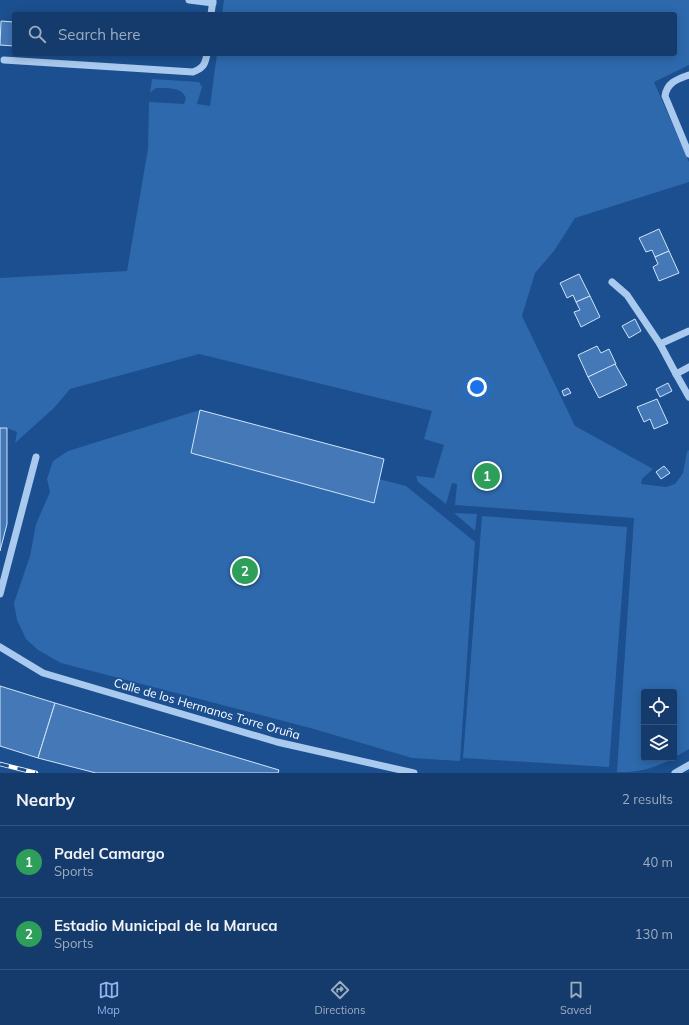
<!DOCTYPE html>
<html lang="en">
<head>
<meta charset="utf-8">
<style>
  :root { --surface:#143b6b; --page:#214673; --text:#f1f3f6; --muted:#9dadc1; --line:#33557e; --accent:#95b2f1 }
  body { margin:0; font-family:Mulish,sans-serif; background:var(--page); color:var(--text) }
  .controls { position:absolute; right:12px; bottom:12px; display:grid; overflow:hidden; border-radius:4px; box-shadow:0 2px 10px #0003 }
  .controls button { width:36px; height:36px; display:grid; place-items:center; padding:0; border:0; border-bottom:1px solid var(--line); background:var(--surface); color:var(--text); font:20px sans-serif }
  .you { position:absolute; left:477px; top:387px; width:14px; height:14px; margin:-10px; border:3px solid #fff; border-radius:50%; background:#1a73e8; box-shadow:0 0 0 6px #1a73e833 }
  .badge { display:grid; place-items:center; width:26px; height:26px; border-radius:50%; background:var(--accent); color:#fff; font-size:13px; font-weight:700 }
  .pin { position:absolute; translate:-50% -50%; border:2px solid #fff; box-shadow:0 1px 4px #0006 }
  .list { margin:0; padding:0; list-style:none }
  h2 { display:flex; justify-content:space-between; align-items:center; height:52px; margin:0; padding:0 16px; font-size:17px }
  h2 small { font-size:13px; font-weight:400; color:var(--muted) }
  .list li { display:grid; grid-template-columns:26px 1fr auto; gap:12px; align-items:center; box-sizing:border-box; height:72px; padding:0 16px; border-top:1px solid var(--line) }
  .list b { display:block; font-size:15px; white-space:nowrap }
  .list p { margin:0; font-size:13px; white-space:nowrap; color:var(--muted) }
  .list em { font-size:13px; font-style:normal; color:var(--muted) }
  .icon { flex:none; width:22px; height:22px; fill:none; stroke:currentColor; stroke-width:2; stroke-linecap:round; stroke-linejoin:round }
  .map { position:relative; flex:none; width:689px; height:773px; overflow:hidden }
  .search { position:absolute; background:var(--surface); box-shadow:0 2px 10px #0003; left:12px; right:12px; top:12px; height:44px; display:flex; align-items:center; gap:10px; box-sizing:border-box; padding:0 14px; border-radius:4px; color:var(--muted); font-size:15px }
  .sheet { height:196px; background:var(--surface) }
  nav { display:flex; justify-content:space-around; align-items:center; box-sizing:border-box; height:56px; border-top:1px solid var(--line); background:var(--surface); font-size:11px; color:var(--muted) }
  nav a { display:grid; justify-items:center; gap:2px }
  nav .on { color:var(--accent) }
  .map>svg:first-child { display:block }
  .green { fill:#2e69ad; fill-rule:evenodd }
  .building { fill:#4478b7; stroke:#cfe3fa }
  .lines { fill:none; stroke-linecap:round; stroke-linejoin:round }
  .minor { stroke:#a9c9ee; stroke-width:7 }
  .rail-casing { stroke:#fff; stroke-width:4.5 }
  .rail { stroke:#1b4f8f; stroke-width:3; stroke-dasharray:9; stroke-linecap:butt }
  .labels { text-anchor:middle; stroke-width:3; stroke-linejoin:round; paint-order:stroke }
  .street-label { font-size:12px; fill:#fff; stroke:#1b4f8f }
</style>
</head>
<body>
<div class="map">
<svg width="689" height="773" viewBox="0 0 689 773">
  <rect width="100%" height="100%" fill="#1b4f8f"/>
  <!-- green -->
  <g class="green">
    <path d="M224,0H689V65L654,82L689,162V182L575,218L554,251L535,273L522,316L575,426L653,469L642,479L641,484L666,487L675,484L683,473L687,452L689,450V749C664,764 647,773 617,772L634,518L455,505L457,484L452,483L446,504L418,482L416,476L434,478L444,445L424,439L432,411L199,354L70,389L54,408L15,443L17,432L7,428H0V278L127,271L148,149L149,102L184,104L186,98C181,86 168,89 156,88L150,93L152,79L199,82L202,87L197,104L210,106L217,54H675V14H222ZM644,692H674V758H644Z"/>
    <polygon points="200,410 384,459 379,479 406,486 475,542 460,761 412,758 314,729 61,663 38,650 26,639 17,620 14,603 30,556 36,524 50,492 47,479 53,461 68,451"/>
    <polygon points="454,513 477,514 475,531"/>
    <polygon points="482,516 627,527 609,767 463,758"/>
  </g>
  <!-- building -->
  <g class="building">
    <polygon points="1,21 14,22 14,46 0,45"/>
    <polygon points="659,229 669,251 655,257 652,250 646,252 639,238"/>
    <polygon points="669,251 679,273 659,281 653,267 658,264 655,257"/>
    <polygon points="579,274 590,296 576,302 573,295 567,298 560,283"/>
    <polygon points="590,296 600,317 581,327 574,312 580,310 576,302"/>
    <polygon points="635,319 641,331 629,338 622,326"/>
    <polygon points="597,346 601,353 609,349 616,364 588,377 578,355"/>
    <polygon points="615,364 627,385 599,398 588,377"/>
    <polygon points="668,383 672,391 660,397 656,389"/>
    <polygon points="568,388 571,393 564,396 562,391"/>
    <polygon points="657,399 668,423 654,429 650,419 644,422 637,407"/>
    <polygon points="200,410 384,459 374,503 191,453"/>
    <polygon points="0,428 7,428 7,524 0,551"/>
    <polygon points="664,466 670,473 661,479 656,472"/>
    <polygon points="0,686 55,703 38,758 0,746"/>
    <polygon points="55,703 279,770 278,773 96,773 38,758"/>
  </g>
  <g class="lines">
    <!-- minor -->
    <g class="minor">
      <polyline points="189,0 213,3"/>
      <polyline points="211,14 213,0"/>
      <path d="M4,60L193,72C203,68 205,65 207,54"/>
      <path d="M689,75C678,79 667,82 665,96L689,154"/>
      <polyline points="612,282 627,295 660,344"/>
      <polyline points="689,331 660,344 676,374 689,367"/>
      <polyline points="676,374 689,397"/>
      <polyline points="0,594 36,457"/>
      <polyline points="0,647 43,673 277,742 414,773"/>
      <polyline points="675,773 689,765"/>
    </g>
    <!-- rail casing -->
    <g class="rail-casing">
      <polyline id="rail" points="0,764 36,773"/>
    </g>
    <!-- rail -->
    <use href="#rail" class="rail"/>
  </g>
  <g class="labels">
    <!-- street labels -->
    <g class="street-label">
      <text transform="translate(207 709) rotate(16)" y="4">Calle de los Hermanos Torre Oruña</text>
    </g>
  </g>
</svg>
<div class="controls">
<button><svg class="icon" aria-label="locate" viewBox="0 0 24 24"><circle cx="12" cy="12" r="6"/><path d="M12 2v4M12 18v4M2 12h4M18 12h4"/></svg></button>
<button><svg class="icon" aria-label="layers" viewBox="0 0 24 24"><path d="M12 4l9 5-9 5-9-5zM3 14l9 5 9-5"/></svg></button>
</div>
<div class="you"></div>
<div class="pin badge" style="left:487px;top:476px;background:#2e9e5b">1</div>
<div class="pin badge" style="left:245px;top:571px;background:#2e9e5b">2</div>
<div class="search"><svg class="icon" aria-label="search" viewBox="0 0 24 24"><circle cx="10" cy="10" r="6"/><path d="M15 15l6 6"/></svg>Search here</div>
</div>
<section class="sheet">
<h2>Nearby<small>2 results</small></h2>
<ul class="list">
<li><span class="badge" style="background:#2e9e5b">1</span><div><b>Padel Camargo</b><p>Sports</p></div><em>40 m</em></li>
<li><span class="badge" style="background:#2e9e5b">2</span><div><b>Estadio Municipal de la Maruca</b><p>Sports</p></div><em>130 m</em></li>
</ul>
</section>
<nav>
<a class="on"><svg class="icon" aria-label="map" viewBox="0 0 24 24"><path d="M3 6l6-2 6 2 6-2v14l-6 2-6-2-6 2zM9 4v14M15 6v14"/></svg>Map</a>
<a><svg class="icon" aria-label="directions" viewBox="0 0 24 24"><path d="M12 3l9 9-9 9-9-9zM9 14v-3h6M13 9l2 2-2 2"/></svg>Directions</a>
<a><svg class="icon" aria-label="saved" viewBox="0 0 24 24"><path d="M7 4h10v16l-5-4-5 4z"/></svg>Saved</a>
</nav>
</body>
</html>
